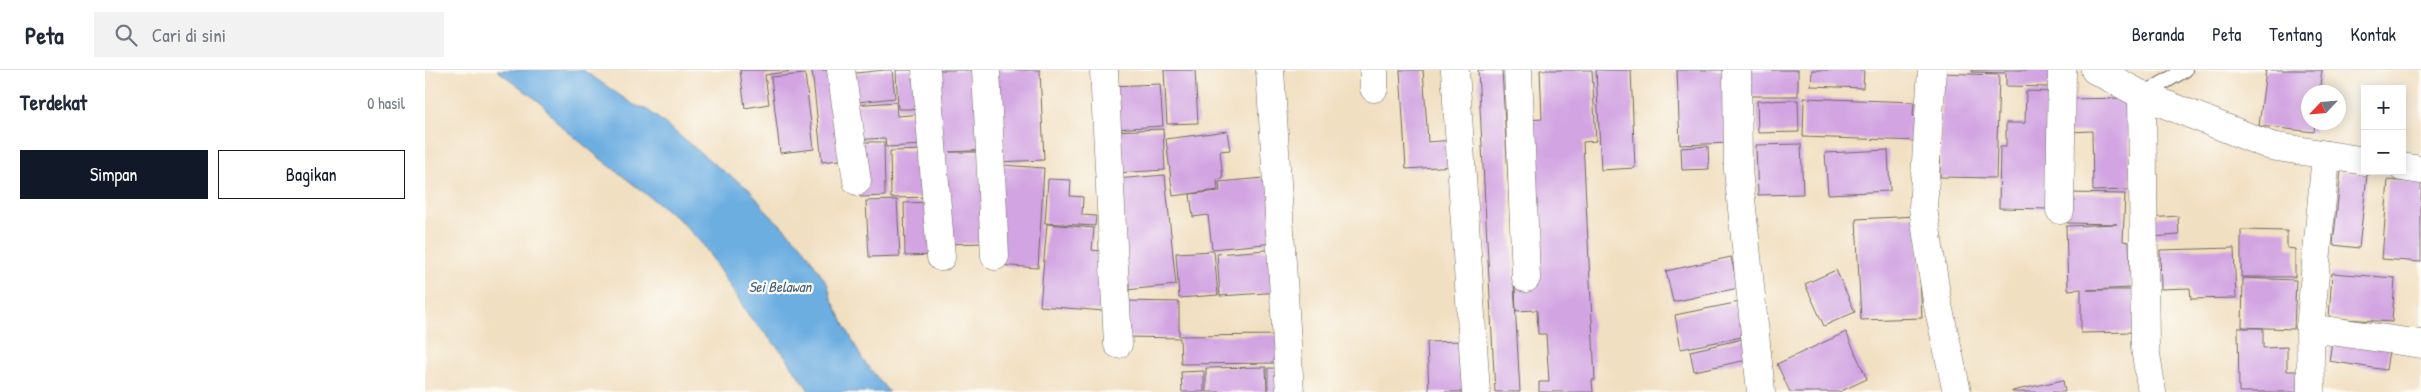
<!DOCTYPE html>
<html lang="id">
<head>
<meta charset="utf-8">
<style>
  :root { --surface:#fff; --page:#f2f2f3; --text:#1f2937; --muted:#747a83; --line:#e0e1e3; --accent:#111827 }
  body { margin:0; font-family:"Patrick Hand",sans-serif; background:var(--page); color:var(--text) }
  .controls { position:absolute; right:15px; top:15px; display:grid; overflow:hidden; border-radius:0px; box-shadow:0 2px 12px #0003 }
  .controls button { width:45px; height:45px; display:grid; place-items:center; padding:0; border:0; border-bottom:1px solid var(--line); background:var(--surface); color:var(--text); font:25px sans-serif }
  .compass { position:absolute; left:1876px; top:15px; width:45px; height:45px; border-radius:50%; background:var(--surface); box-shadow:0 2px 12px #0003; rotate:244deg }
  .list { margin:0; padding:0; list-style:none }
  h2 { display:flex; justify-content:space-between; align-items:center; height:65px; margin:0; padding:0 20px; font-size:21px }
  h2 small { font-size:16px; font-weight:400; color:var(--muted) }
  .actions { display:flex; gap:10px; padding:15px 20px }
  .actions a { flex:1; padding:11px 0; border:1px solid var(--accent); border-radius:0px; text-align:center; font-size:18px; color:var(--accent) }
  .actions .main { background:var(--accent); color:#fff }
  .icon { flex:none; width:28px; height:28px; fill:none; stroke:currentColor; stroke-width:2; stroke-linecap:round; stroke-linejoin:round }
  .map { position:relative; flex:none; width:1996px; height:322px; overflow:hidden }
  header { display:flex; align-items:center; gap:30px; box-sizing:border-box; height:70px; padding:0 25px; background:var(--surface); border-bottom:1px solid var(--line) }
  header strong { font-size:24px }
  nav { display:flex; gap:28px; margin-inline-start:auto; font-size:18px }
  .search { width:350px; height:45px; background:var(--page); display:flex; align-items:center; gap:12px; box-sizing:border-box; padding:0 18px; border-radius:0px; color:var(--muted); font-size:19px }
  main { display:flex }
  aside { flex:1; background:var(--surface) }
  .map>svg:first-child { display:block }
  .water { fill:#6daee1; stroke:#4c6c86 }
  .building { fill:#d2a4e2 }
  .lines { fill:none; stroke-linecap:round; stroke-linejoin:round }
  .service-casing { stroke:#706a60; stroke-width:16 }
  .minor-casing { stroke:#706a60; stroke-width:29 }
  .service { stroke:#fff; stroke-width:14 }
  .minor { stroke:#fff; stroke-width:28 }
  .labels { text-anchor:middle; stroke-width:4.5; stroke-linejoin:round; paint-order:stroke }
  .water-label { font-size:15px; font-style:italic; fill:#455f74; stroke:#fdfcf7 }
</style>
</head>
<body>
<header>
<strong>Peta</strong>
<div class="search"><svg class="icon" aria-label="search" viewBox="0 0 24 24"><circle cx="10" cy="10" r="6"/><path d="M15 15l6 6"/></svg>Cari di sini</div>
<nav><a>Beranda</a><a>Peta</a><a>Tentang</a><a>Kontak</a></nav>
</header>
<main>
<aside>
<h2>Terdekat<small>0 hasil</small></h2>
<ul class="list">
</ul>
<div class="actions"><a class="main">Simpan</a><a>Bagikan</a></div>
</aside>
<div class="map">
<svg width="1996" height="322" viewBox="0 0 1996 322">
  <rect width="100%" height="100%" fill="#fdfcf7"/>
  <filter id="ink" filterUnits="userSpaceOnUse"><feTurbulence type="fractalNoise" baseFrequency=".02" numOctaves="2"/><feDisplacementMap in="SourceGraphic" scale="10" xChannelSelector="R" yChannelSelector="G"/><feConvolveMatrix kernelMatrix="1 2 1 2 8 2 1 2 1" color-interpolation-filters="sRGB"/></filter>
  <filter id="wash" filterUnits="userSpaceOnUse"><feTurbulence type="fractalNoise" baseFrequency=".0096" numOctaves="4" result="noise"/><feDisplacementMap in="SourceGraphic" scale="20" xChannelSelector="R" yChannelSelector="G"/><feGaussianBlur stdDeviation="1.12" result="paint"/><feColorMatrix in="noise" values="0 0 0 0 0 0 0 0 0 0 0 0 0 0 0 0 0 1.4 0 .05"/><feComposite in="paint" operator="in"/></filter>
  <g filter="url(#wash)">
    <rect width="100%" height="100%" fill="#f1dfc1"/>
    <!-- water -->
    <polygon class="water" points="72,0 158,0 209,35 223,40 298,101 324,119 343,143 376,174 403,215 406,228 437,289 464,322 385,322 358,283 324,246 279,176 256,151 177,90 136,56 116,33"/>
    <g id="blocks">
      <!-- building -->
      <g class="building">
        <polygon points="315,0 367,0 367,1 340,5 344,34 320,38"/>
        <polygon points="387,0 413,0 423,89 397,92"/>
        <polygon points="460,0 467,0 470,28 423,33 421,4"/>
        <polygon points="471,0 492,0 494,39 473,39"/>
        <polygon points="509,0 558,0 563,80 525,82 559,82 561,173 520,174"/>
        <polygon points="569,0 615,0 619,90 573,92"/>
        <polygon points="739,0 770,0 773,53 742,54"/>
        <polygon points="975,0 998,0 1003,72 1028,70 1030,96 981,99"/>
        <polygon points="1053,0 1077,0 1095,322 1070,322"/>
        <polygon points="1115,0 1167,0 1171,71 1158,72 1170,310 1167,310 1168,322 1114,322 1114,312 1124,312 1121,264 1113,264 1112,240 1091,241 1090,215 1103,50 1117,49"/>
        <polygon points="1171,0 1206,0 1210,98 1176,100"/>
        <polygon points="1252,0 1303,0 1306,73 1255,75"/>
        <rect x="1325" y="0" width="48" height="26"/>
        <polygon points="1387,0 1439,0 1438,18 1386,16"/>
        <polygon points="1547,0 1625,0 1625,17 1581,16 1581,3 1547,2"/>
        <polygon points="1841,0 1897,0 1894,22 1884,22 1884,52 1890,52 1889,62 1834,56"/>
        <polygon points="1517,3 1574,5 1571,108 1515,107"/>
        <polygon points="380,4 389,79 355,83 346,7"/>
        <polygon points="735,14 738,56 688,59 686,16"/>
        <polygon points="1601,21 1629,22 1626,139 1574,138 1575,77 1581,77 1581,53 1600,53"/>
        <polygon points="1379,28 1489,32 1488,46 1495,46 1494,71 1378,67"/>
        <polygon points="1703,28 1706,120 1668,121 1667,61 1642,62 1641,29"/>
        <polygon points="1373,30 1374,62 1333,63 1332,31"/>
        <polygon points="471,32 472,46 498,44 500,75 461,77 460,68 429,70 427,35"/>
        <polygon points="738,59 740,100 691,103 689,61"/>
        <polygon points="802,61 805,80 795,81 798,109 792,110 793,120 748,126 741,69"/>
        <polygon points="433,72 459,72 460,126 435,127"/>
        <polygon points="1376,74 1378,124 1333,125 1331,75"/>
        <polygon points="1283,76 1284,99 1257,100 1256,78"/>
        <polygon points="504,80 505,127 466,128 465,81"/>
        <polygon points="1463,80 1465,121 1403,124 1400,83"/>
        <polygon points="578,95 619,98 613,198 572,195"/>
        <polygon points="1916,101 1942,105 1934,178 1908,175"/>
        <polygon points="740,105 751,215 701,220 690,109"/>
        <polygon points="850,107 850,173 787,179 783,145 768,147 765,124 795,121 794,112"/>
        <polygon points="623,109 646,110 645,126 658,127 657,145 671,146 670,156 620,153"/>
        <polygon points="1963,110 1996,113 1996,192 1957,189"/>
        <polygon points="1642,123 1700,124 1698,171 1704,172 1706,218 1662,220 1709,220 1709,262 1656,263 1656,219 1643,220 1641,156 1692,154 1642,153"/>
        <polygon points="472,130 475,186 444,187 441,131"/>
        <polygon points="509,132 510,185 480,186 479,133"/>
        <polygon points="1492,146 1497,248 1436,250 1431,149"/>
        <polygon points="1753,146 1754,165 1727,167 1725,148"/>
        <polygon points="622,154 669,158 667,180 684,182 680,241 615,236"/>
        <polygon points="1816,160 1862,161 1862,178 1870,179 1870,207 1816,207"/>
        <polygon points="1809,178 1811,228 1766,229 1765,218 1736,219 1735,180"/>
        <polygon points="853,179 856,222 795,226 792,184"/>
        <polygon points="789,181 793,225 754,228 751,183"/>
        <polygon points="1306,187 1313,218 1248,232 1241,201"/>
        <polygon points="1411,200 1430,242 1399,256 1380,214"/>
        <polygon points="1907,203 1970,208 1967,252 1904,248"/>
        <polygon points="1818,208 1871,210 1869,259 1817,257"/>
        <polygon points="700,231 754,232 754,266 858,265 858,293 756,294 755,268 700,267"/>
        <polygon points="1315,232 1322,266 1256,279 1250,245"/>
        <polygon points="1813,258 1838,258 1838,278 1862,277 1862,301 1874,301 1875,322 1814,322"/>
        <polygon points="1421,262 1442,309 1414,322 1365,322 1352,294"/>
        <polygon points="1908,265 1965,274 1961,300 1904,291"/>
        <polygon points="1322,268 1327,289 1269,301 1265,281"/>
        <polygon points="1039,271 1041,322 1004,322 1002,272"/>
        <polygon points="841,297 842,322 781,322 781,298"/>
        <polygon points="843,298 862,298 861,322 843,322"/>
        <polygon points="779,301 779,322 757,322 756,302"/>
        <polygon points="1638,310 1640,322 1587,322 1587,321"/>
      </g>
    </g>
  </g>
  <g filter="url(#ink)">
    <use href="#blocks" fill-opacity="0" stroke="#706a60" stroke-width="1"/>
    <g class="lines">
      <!-- service casing -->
      <g class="service-casing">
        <polyline id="service" points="1717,25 1760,0"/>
      </g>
      <!-- minor casing -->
      <g class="minor-casing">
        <g id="minor">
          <polyline points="416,0 432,111"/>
          <polyline points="501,0 516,187"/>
          <polyline points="561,0 570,186"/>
          <polyline points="679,0 693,274"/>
          <polyline points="845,0 865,322"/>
          <polyline points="949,0 949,18"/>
          <polyline points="1030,0 1051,322"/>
          <polyline points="1093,0 1101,208"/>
          <polyline points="1312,0 1313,100 1336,322"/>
          <polyline points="1507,0 1498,138 1512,231 1532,322"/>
          <polyline points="1670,0 1717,25 1846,76 1940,91"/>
          <polyline points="1717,25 1720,278 1727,322"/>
          <polyline points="1901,85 1885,258 1996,274"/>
          <polyline points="1977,97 1996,100"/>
          <polyline points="1635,140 1637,0"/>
          <polyline points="1885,258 1886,322"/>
        </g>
      </g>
      <!-- service -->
      <use href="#service" class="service"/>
      <!-- minor -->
      <use href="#minor" class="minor"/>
    </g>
  </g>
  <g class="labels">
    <!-- water labels -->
    <g class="water-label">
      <text x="355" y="222">Sei Belawan</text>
    </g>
  </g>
</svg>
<div class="controls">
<button>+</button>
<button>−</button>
</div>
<svg class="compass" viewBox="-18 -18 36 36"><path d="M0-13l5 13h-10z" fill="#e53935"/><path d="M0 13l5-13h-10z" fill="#747a83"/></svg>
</div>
</main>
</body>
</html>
